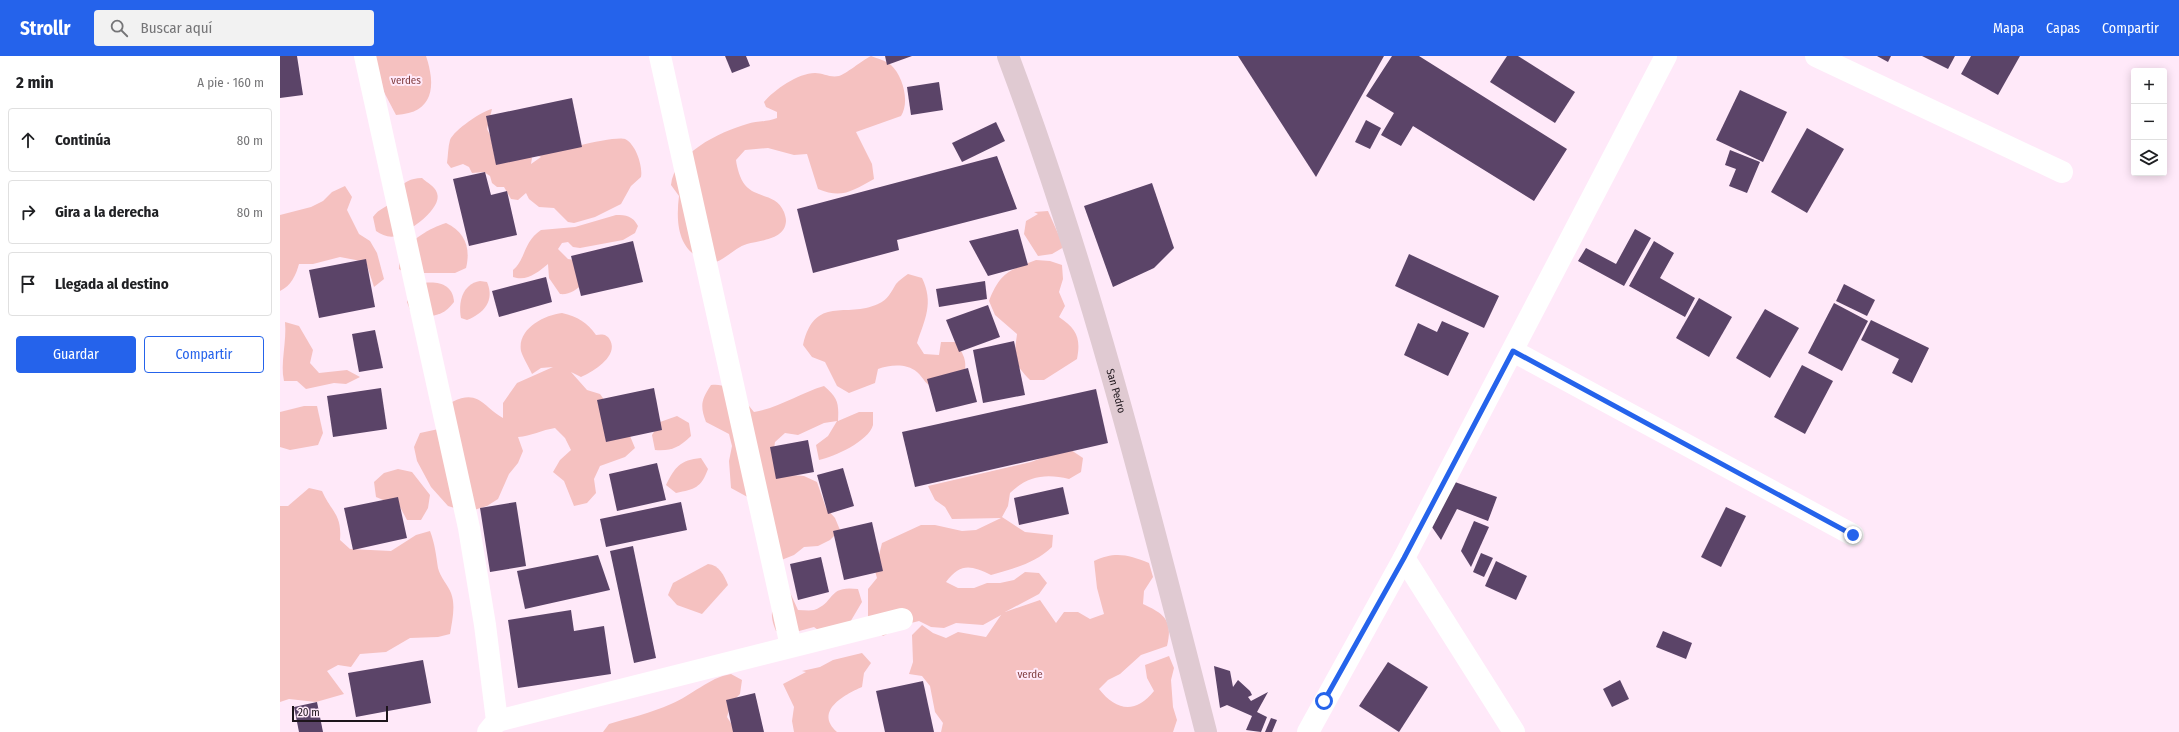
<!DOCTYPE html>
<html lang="es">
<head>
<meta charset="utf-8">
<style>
  :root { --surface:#fff; --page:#f2f2f2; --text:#202124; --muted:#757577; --line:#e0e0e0; --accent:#2563eb }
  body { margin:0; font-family:"Fira Sans Condensed",sans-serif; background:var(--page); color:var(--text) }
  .controls { position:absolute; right:12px; top:12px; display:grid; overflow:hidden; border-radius:4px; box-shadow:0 2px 10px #0003 }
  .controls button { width:36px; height:36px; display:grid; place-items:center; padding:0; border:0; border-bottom:1px solid var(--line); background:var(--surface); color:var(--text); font:20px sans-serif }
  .scale { position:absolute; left:12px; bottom:10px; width:96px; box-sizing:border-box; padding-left:4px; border:2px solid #1d151b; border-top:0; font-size:11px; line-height:14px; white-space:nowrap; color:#1d151b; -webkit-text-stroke:3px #ffe9f9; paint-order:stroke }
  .stop { position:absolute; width:12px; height:12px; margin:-9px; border:3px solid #2563eb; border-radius:50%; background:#fff }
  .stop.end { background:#2563eb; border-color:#fff; box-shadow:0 1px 4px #0008 }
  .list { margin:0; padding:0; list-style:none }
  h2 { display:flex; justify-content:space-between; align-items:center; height:52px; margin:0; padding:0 16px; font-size:17px }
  h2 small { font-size:13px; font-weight:400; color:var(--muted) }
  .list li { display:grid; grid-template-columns:26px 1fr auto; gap:12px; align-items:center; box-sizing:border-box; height:64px; margin:0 8px 8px; padding:0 8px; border:1px solid var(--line); border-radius:4px }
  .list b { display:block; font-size:15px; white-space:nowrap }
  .list em { font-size:13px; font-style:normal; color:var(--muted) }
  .actions { display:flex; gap:8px; padding:12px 16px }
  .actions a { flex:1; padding:9px 0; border:1px solid var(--accent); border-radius:4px; text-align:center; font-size:14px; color:var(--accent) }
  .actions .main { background:var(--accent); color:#fff }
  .icon { flex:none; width:22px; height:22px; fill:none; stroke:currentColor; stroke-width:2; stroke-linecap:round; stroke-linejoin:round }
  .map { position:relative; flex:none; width:1899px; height:676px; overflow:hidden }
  header { display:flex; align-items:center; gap:24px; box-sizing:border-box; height:56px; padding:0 20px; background:var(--accent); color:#fff }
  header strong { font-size:19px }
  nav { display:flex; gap:22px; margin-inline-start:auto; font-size:14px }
  .search { width:280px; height:36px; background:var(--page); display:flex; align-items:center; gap:10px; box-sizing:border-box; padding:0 14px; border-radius:4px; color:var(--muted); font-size:15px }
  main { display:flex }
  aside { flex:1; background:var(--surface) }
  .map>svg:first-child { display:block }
  .green { fill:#f5c1c0 }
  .building { fill:#5b4468 }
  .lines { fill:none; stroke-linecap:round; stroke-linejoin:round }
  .street { stroke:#fff; stroke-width:22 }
  .secondary { stroke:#e0cad2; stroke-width:22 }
  .route { stroke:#2563eb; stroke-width:5 }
  .labels { text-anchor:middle; stroke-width:4; stroke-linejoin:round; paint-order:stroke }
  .park-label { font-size:11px; fill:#813d3f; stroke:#ffe9f9 }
  .street-label { font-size:11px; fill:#1d151b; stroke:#ffe9f9 }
</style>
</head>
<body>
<header>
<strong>Strollr</strong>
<div class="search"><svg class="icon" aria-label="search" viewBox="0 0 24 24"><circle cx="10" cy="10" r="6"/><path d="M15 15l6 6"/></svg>Buscar aquí</div>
<nav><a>Mapa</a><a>Capas</a><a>Compartir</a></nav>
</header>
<main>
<aside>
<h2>2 min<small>A pie · 160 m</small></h2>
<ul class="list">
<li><svg class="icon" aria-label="ahead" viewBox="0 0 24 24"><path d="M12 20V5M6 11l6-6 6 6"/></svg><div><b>Continúa</b></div><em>80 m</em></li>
<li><svg class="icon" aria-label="right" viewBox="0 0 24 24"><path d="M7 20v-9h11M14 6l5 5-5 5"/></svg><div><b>Gira a la derecha</b></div><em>80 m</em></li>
<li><svg class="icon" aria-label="arrive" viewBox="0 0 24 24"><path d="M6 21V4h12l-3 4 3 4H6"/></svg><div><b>Llegada al destino</b></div></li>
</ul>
<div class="actions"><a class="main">Guardar</a><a>Compartir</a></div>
</aside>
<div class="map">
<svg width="1899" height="676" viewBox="0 0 1899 676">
  <rect width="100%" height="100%" fill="#ffe9f9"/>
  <!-- green -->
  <g class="green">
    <path d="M90,0H146C156,30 154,57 116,59L94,17Z"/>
    <path d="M591,0C598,3 605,4 611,9C623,20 630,46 621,60L576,76L592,108L594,123C572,135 562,143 538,133L527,98L514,99L488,92L465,94L456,104C457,112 460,123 465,129C477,143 496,137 504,156C505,159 506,162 506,165C505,184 480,184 467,188C456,191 447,202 436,206C431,208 427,205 422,203C397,192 396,164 399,140L391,129C394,98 439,76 467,68C477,65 487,66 497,62V56L486,51L484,46C494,34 518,17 535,17C543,17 550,22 559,20C566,18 581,5 591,0Z"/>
    <path d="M212,53L207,73L216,91L248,97L252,102L251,108L261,101L258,100C272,96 335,79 345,83C356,88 363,111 361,121L351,130L341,148L315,161L294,167L288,166L274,152L259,151L249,143L246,137L238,144L231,143L224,131H217L212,127L210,120L204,116L192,117L189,111L183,108L171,112L167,107C168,100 168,91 170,84C174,74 202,55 212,53Z"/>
    <path d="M142,122C147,127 155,130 157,137C163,152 129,176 116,180C109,182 102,179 96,175L93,161C97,155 102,153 108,149C122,137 117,123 142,122Z"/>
    <path d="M65,130L72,141L67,154L79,178L90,185L97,197L104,223L94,231L86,206L60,201L33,208H19C16,219 11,230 0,235V159L31,151L43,145L52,136Z"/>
    <polygon points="768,155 784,191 772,198 758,200 744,178 746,165 758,158 754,156"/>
    <path d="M336,159C346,159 353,160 358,170L355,177L343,184L300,192L293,191L288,186L282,187L278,193L288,203L294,204L303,227C297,234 289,239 280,238L269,222L268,208C258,216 247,226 233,221V214C246,203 243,186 261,174L295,171Z"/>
    <path d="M166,167C185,176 191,192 186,212L175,217H125L119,213C119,190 146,173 166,167Z"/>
    <path d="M756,204L770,205L782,209L783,223L779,236L785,250L779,261C797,273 801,282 797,303L764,324H750C732,305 734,303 737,278L715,259L709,245C720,217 729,214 756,204Z"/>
    <path d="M628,218L642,222C654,247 645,263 637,287L644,298L659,299L661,286H675C685,300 688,306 683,323C676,325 663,332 656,331C645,330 644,322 637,316C626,307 610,309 598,313L595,327L569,337L557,330L545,306L532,301L523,289C535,238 566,263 598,248C608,244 611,236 616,228C619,224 624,221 628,218Z"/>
    <path d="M200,225L207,226C215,245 204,257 187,264L181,262C178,247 182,228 200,225Z"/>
    <path d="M144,227C159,225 173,229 174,246C162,262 150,261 132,259L127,246L130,240Z"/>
    <path d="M282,257C298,261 307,266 316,279C322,278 327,278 330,284C339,300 313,316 301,321L291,316L307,334L320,338L350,380L355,392L345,401L320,410L314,423L316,437L307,447L294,450L284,425L273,416L280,404L291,394L285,382L275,372C262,374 251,380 238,381L243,395L238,407L229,418L218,443L207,450L194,454H181L168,450L151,431L137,405L134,391L140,377L168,371L172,346C199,333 202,350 223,362V347L237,327L273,311L261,312L252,318C249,311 243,302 241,295C237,273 264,259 282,257Z"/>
    <path d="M5,266L19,270L33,294L30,307L39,317L67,314L80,321L66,328L54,327L26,333L17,325H4C0,308 7,285 5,266Z"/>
    <path d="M431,329C450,326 464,343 474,356C499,352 520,337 544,330C558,342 559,347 558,365L579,356H593C593,360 593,365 593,369C589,385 554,401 539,404L536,389L548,380L557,365L544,367L518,379L505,377L495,386L493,400L510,419L524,420L537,426L546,452L555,462L560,474L550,484L538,490L524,491L514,499L489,509L473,444L451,432L449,405L452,390L449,378L426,366C420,350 421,344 431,329Z"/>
    <polygon points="24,350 37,350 43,377 38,389 10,394 0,391 0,356"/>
    <path d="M397,360L409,367L411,380C398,392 392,395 375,394L372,379L380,366Z"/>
    <path d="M791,394L803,402L801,416L789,423C766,417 747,420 730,437L728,450L722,461L745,476L773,479L772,491C754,508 734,512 711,519C690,509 681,507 666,526L678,532H694L707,527H720L734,524L745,516L759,517L767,527L759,538L725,556L760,544L776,567L784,556H798L810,563L824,558L817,532L814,505C835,495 849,499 869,507L873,521L864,535L863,548C885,558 893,565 887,590L861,599L840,618L828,624L819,633C836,655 856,658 874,635L867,622L865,609L889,600L894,612L891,624L893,651L897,664L893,676H661L663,667L655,656L650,630L642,620L629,618L633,606L632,579L642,569L653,577L666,582L678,576L706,581L721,559L703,569L676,567L664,572L651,571L639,565L627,568L603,580L592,572L588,560V533L597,522L595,515L602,487L641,469H655L682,475L696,474L721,462L672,463L665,451L655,444L648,430L751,406L778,396Z"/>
    <path d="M421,402L428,413C421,432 415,433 396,437L386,429C395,411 400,404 421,402Z"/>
    <polygon points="118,413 132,416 150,439 148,452 141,464 127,464 120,451 96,441 94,426 104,417"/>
    <path d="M29,432L42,435C52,457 62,458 60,484L70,493L111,495L136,479L150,475C155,488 156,499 158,512C160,521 168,529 171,537C176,550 172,565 170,578L158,581L130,582L106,596L80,598L71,611L58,609L47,615L64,638L36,646L9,643L0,646V450H8Z"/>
    <path d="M428,508C439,509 444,519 448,529L422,558L397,549L388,539L393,527Z"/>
    <path d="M507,530L518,554C523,554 529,555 534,554C556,546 547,529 578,533L582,546L569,568L545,579L534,571L508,578L496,575C487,553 494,548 507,530Z"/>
    <path d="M582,597L591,607L584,617L582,631C564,639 534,655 557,676H514L512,665L514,651L503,628L526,616L522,615L540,611L553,604Z"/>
    <path d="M451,618L462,624L460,638L451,647L447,661L454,672L461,676H323L329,668C349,662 371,657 391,648C413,639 428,622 451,618Z"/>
  </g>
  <!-- building -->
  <g class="building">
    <polygon points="0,0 17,0 23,39 0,42"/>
    <polygon points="445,0 466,0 470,10 452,17"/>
    <polygon points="605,0 632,0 607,9"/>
    <polygon points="958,0 1104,0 1036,121"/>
    <polygon points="1112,0 1139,0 1287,93 1254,145 1133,70 1121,90 1101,79 1114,57 1086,40"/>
    <polygon points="1227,0 1238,0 1295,36 1275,67 1210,26"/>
    <polygon points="1597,0 1611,0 1608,6"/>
    <polygon points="1642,0 1675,0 1668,13"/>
    <polygon points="1691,0 1740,0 1718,39 1681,18"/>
    <polygon points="659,26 663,54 631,59 627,31"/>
    <polygon points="1460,34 1507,56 1483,106 1436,84"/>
    <polygon points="292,42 302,91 216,109 206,60"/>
    <polygon points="1086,64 1101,72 1090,93 1075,86"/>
    <polygon points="716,66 725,85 682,106 672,87"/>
    <polygon points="1527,72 1564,93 1527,157 1491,136"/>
    <polygon points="1450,94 1480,106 1467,137 1449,130 1456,113 1445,109"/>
    <polygon points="717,100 737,153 617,184 619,194 533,217 517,153"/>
    <polygon points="205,116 211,139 227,135 237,179 189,190 173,123"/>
    <polygon points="872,127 894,192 874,212 833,231 804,150"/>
    <polygon points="738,173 748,209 708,220 689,185"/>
    <polygon points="1355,173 1371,182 1344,230 1298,205 1306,192 1336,208"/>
    <polygon points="353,185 363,226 301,240 291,200"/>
    <polygon points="1374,185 1394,197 1380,222 1415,242 1405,261 1349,230"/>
    <polygon points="1129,198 1219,240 1204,272 1115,230"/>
    <polygon points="86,203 95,251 39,262 29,214"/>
    <polygon points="266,221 272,246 219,261 212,235"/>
    <polygon points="705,225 707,243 659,251 656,233"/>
    <polygon points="1564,228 1595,244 1587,260 1556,245"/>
    <polygon points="1419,242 1452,261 1429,301 1396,282"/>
    <polygon points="1554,247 1588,265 1562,315 1528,297"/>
    <polygon points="708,249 720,281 679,296 666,264"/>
    <polygon points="1485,253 1519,272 1490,322 1456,302"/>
    <polygon points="1591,264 1649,292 1632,327 1612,317 1619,303 1581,284"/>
    <polygon points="1162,265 1189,277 1168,320 1124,299 1138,267 1157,276"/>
    <polygon points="95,274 103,312 79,316 72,278"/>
    <polygon points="734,285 745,339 703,347 693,294"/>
    <polygon points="1522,309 1553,325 1525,378 1494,361"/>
    <polygon points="688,312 697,346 656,356 647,323"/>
    <polygon points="101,332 107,373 53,381 47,340"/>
    <polygon points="374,332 382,374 326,386 317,344"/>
    <polygon points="816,333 828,387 635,431 622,376"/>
    <polygon points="528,384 534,416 496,423 490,391"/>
    <polygon points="377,407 386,444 337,455 329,418"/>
    <polygon points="563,412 574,450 548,458 537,419"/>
    <polygon points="1175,426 1217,441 1208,465 1177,453 1161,484 1147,464"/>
    <polygon points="783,431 789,458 739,469 734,442"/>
    <polygon points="118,441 127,482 73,494 64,452"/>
    <polygon points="236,446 246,510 210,516 200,452"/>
    <polygon points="401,446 407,474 326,491 320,463"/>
    <polygon points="1446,451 1466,460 1441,511 1421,501"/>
    <polygon points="1194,465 1209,471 1191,511 1181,495"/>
    <polygon points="592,466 603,515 564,524 553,475"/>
    <polygon points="353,490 376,602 354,607 330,495"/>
    <polygon points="1201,497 1213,502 1204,521 1193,516"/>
    <polygon points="318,499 330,534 245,553 237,515"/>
    <polygon points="541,501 549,536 518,544 510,508"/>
    <polygon points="1216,505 1247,520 1236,544 1205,530"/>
    <polygon points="291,554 294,575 324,570 331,618 238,632 228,564"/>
    <polygon points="1383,575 1412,587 1406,603 1376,591"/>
    <polygon points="143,604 151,647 76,661 68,617"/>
    <polygon points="1108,606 1148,631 1119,676 1079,650"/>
    <polygon points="934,610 950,615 953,631 958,624 970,635 972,639 968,641 971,645 988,636 977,656 987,661 981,676 966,674 972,660 947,649 940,652"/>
    <polygon points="1340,624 1349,643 1332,651 1323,633"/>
    <polygon points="643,625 654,676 605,676 596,635"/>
    <polygon points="475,637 484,676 453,676 446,644"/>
    <polygon points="37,646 43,676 19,676 14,651"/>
    <polygon points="991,662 997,664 992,676 985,676"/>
  </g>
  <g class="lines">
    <!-- street -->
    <g class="street">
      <polyline points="85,0 189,472 205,569 217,665 208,676"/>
      <polyline points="380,0 511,590"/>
      <polyline points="1536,0 1782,116"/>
      <polyline points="1233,295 1573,479"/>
      <polyline points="1124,502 1234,676"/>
      <polyline points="217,665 622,563"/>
      <polyline points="1028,676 1124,502 1386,0"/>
    </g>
    <!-- secondary -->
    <path class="secondary" id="s1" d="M728,0C811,220 868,449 926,676"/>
  </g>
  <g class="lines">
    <!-- route -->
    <polyline class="route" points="1044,645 1124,502 1233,295 1573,479"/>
  </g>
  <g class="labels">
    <!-- park labels -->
    <g class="park-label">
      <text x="126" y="28">verdes</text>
      <text x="750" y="622">verde</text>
    </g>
    <!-- street labels -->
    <g class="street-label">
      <text dy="4" stroke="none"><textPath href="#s1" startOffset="352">San Pedro</textPath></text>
    </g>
  </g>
</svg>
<div class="controls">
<button>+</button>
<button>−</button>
<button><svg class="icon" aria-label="layers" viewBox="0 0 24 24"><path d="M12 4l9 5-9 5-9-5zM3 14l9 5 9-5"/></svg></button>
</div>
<div class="scale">20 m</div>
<div class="stop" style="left:1044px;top:645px"></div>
<div class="stop end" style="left:1573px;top:479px"></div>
</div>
</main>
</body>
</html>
